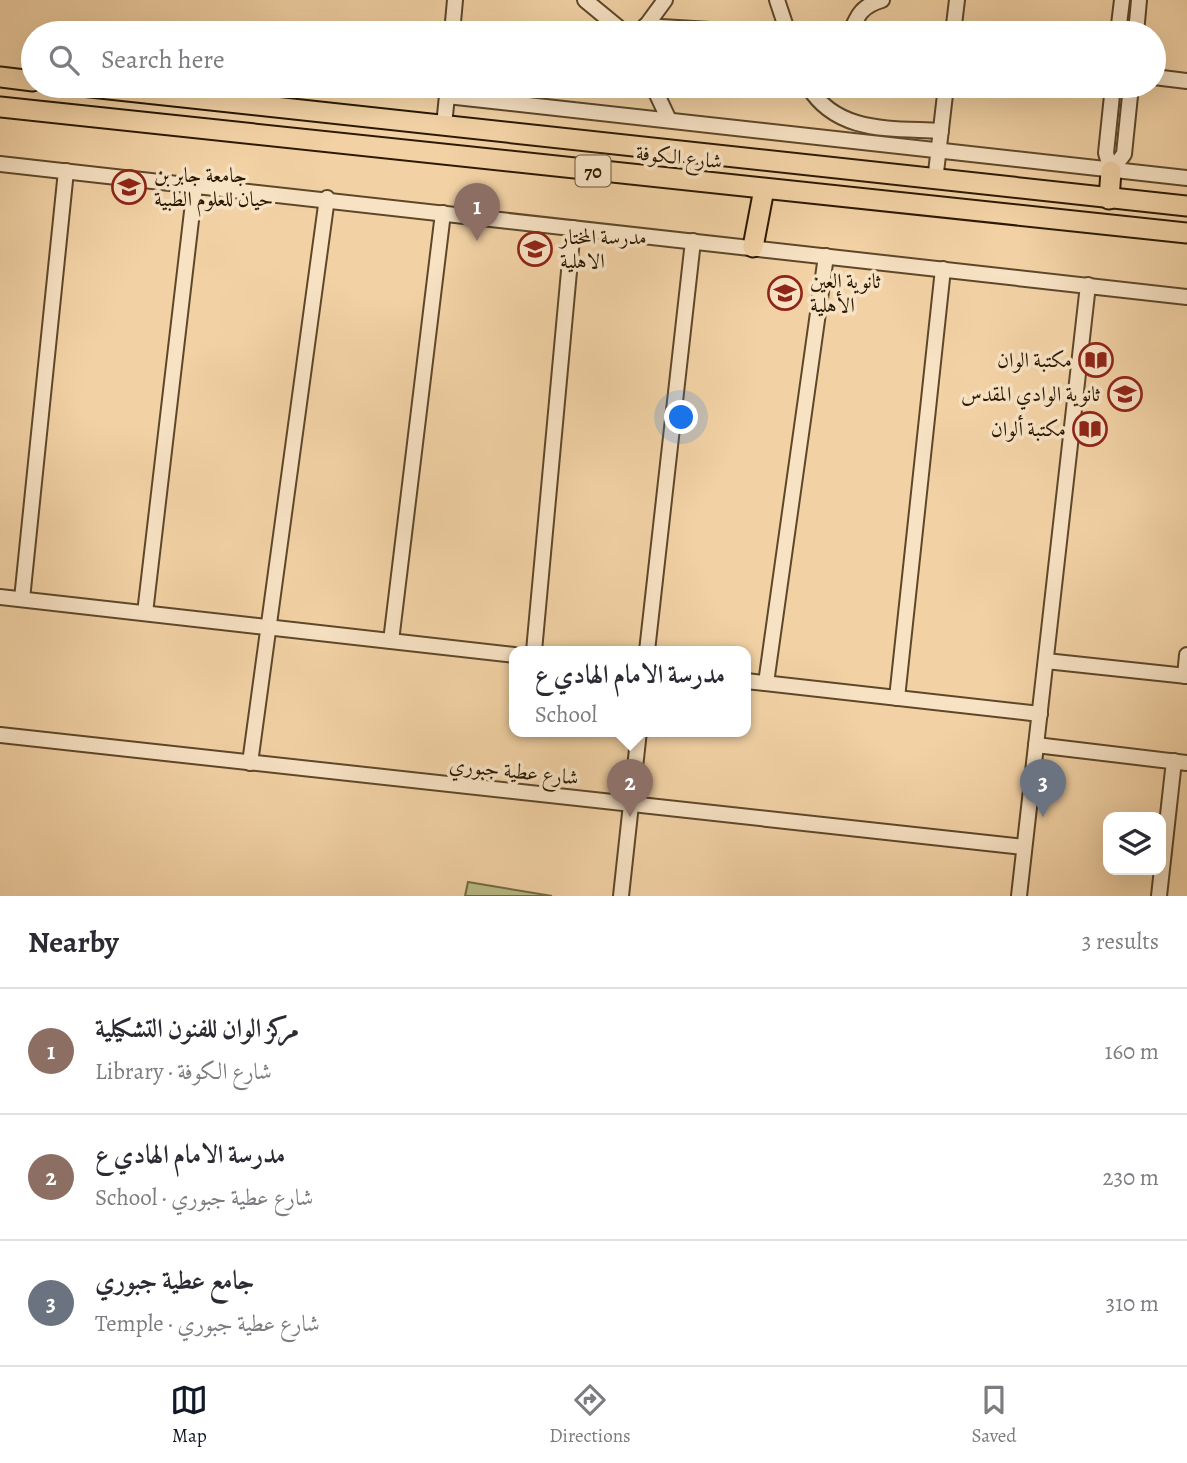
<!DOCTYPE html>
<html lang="en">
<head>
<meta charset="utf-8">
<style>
  :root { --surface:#fff; --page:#f7f7f7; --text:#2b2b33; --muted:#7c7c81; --line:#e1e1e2; --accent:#111827 }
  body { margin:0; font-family:Alegreya,Amiri,serif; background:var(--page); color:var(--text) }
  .controls { position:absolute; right:21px; bottom:21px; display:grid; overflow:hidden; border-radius:14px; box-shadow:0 7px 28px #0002 }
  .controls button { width:63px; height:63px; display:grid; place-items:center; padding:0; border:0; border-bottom:2px solid var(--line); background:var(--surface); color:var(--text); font:35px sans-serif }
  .you { position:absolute; left:682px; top:418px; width:24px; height:24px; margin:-18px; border:5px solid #fff; border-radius:50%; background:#1a73e8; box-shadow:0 0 0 10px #1a73e833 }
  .badge { display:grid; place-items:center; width:46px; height:46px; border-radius:50%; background:var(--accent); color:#fff; font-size:23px; font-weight:700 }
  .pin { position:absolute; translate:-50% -58px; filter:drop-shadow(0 2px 4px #0008) }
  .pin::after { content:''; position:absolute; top:37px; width:24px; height:21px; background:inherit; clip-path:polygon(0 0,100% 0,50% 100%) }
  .popup { position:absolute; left:509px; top:646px; width:242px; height:91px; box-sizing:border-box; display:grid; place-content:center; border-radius:14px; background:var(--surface); filter:drop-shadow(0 2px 5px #0005); font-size:23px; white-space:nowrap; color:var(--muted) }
  .popup b { font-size:26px; color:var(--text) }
  .popup::after { content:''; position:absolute; left:50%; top:100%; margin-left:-14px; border:14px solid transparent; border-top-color:var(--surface) }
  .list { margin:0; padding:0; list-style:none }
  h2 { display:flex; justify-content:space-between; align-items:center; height:91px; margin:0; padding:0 28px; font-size:30px }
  h2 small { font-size:23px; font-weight:400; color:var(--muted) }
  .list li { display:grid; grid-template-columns:46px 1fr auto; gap:21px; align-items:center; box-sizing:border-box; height:126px; padding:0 28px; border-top:2px solid var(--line) }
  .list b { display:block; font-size:26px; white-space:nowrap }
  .list p { margin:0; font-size:23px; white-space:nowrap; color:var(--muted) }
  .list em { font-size:23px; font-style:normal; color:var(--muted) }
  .icon { flex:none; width:38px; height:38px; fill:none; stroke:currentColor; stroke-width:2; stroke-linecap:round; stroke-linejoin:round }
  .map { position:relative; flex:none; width:1187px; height:896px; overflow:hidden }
  .search { position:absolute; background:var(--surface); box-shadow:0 7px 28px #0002; left:21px; right:21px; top:21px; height:77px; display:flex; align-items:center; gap:18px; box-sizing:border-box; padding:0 24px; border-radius:38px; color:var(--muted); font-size:26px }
  .sheet { height:469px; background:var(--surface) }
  nav { display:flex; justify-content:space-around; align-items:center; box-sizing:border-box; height:98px; border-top:2px solid var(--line); background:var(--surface); font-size:19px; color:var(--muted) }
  nav a { display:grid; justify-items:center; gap:4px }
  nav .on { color:var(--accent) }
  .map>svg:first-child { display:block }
  .green { fill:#babc86; stroke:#726a43; stroke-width:2 }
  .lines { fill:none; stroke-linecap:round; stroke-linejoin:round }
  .minor-casing { stroke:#5d4729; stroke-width:18 }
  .highway-casing { stroke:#2b1900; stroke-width:23 }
  .minor { stroke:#f7e2c4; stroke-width:14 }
  .highway { stroke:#f2d2a5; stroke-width:19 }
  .labels { text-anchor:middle; stroke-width:7; stroke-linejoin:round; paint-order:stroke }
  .shield { fill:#f7e2c4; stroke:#68553b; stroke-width:2 }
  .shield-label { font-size:19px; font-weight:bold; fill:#2b1900 }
  .street-label { font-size:21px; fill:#2b1900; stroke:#f7e2c4 }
  .poi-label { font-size:21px; fill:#2b1900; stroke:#f7e2c4; text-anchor:start }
</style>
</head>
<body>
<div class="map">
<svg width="1187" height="896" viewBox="0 0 1187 896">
  <rect width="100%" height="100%" fill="#f2d2a5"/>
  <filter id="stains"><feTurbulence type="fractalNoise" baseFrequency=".00286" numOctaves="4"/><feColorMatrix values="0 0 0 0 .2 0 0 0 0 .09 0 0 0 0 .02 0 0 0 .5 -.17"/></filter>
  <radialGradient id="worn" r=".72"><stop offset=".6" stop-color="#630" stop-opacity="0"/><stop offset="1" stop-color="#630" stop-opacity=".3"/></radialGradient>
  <!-- green -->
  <polygon class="green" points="468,882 552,896 465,896"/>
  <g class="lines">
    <!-- minor casing -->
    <g class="minor-casing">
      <g id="minor">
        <polyline points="585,0 625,33"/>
        <polyline points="777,0 788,33"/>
        <polyline points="645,26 759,33"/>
        <polyline points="643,30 665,0"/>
        <polyline points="452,33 455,0"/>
        <path d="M850,33C858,14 862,6 882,0"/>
        <polyline points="953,33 957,0"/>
        <polyline points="1118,33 1122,0"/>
        <polyline points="1136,33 1139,0"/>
        <polyline points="1154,77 1187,81"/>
        <polyline points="653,86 669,120"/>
        <path d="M808,86C837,134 891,128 941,131"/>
        <polyline points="447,96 1187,178"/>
        <polyline points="444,125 448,86"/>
        <polyline points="0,164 1187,297"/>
        <polyline points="1111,171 1124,154 1131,86"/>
        <polyline points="1111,171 1106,153 1113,86"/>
        <polyline points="935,181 946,86"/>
        <polyline points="0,597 514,655"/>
        <polyline points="22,599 66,171"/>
        <polyline points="145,613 195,186"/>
        <polyline points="391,641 443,213"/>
        <polyline points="534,651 573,228"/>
        <polyline points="647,651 693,241"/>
        <polyline points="1046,661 1187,676"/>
        <polyline points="1185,676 1187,655"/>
        <polyline points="746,681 1040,714"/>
        <polyline points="766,683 826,256"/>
        <polyline points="897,698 943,269"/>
        <polyline points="0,735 1024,847"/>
        <polyline points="1036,745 1187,763"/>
        <polyline points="250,763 327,198"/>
        <polyline points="621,896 639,731"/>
        <polyline points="1019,896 1088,285"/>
        <polyline points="1159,896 1174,761"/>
      </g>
    </g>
    <!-- highway casing -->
    <g class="highway-casing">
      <g id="highway">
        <polyline points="0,77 33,81"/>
        <polyline points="81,86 1187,206"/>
        <polyline points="0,107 1187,233"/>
        <polyline points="1109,199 1111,171"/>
        <polyline points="753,247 764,189"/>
      </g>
    </g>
    <!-- minor -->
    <use href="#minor" class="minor"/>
    <!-- highway -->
    <use href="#highway" class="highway"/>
  </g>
  <!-- icons -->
  <defs>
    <g id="university-ring" transform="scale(1.75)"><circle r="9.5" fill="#f7e2c4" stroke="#8f2418" stroke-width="1.5"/><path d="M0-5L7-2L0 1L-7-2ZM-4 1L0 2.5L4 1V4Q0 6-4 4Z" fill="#8f2418"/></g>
    <g id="school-ring" transform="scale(1.75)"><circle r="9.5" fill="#f7e2c4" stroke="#8f2418" stroke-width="1.5"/><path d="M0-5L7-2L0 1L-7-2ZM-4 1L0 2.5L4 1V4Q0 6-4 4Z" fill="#8f2418"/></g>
    <g id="library-ring" transform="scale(1.75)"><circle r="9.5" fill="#f7e2c4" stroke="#8f2418" stroke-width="1.5"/><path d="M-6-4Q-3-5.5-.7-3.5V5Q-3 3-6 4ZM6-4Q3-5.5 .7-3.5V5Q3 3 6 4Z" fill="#8f2418"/></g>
  </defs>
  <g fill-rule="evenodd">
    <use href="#university-ring" x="129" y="187"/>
    <use href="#school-ring" x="535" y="249"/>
    <use href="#school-ring" x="785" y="293"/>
    <use href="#library-ring" x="1096" y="360"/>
    <use href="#school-ring" x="1125" y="394"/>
    <use href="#library-ring" x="1090" y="429"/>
  </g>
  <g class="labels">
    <!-- shield labels -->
    <rect class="shield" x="575.5" y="155.5" width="35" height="31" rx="5"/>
    <g class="shield-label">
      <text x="593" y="178">70</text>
    </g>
    <!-- street labels -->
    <g class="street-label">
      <text transform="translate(679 157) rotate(6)" y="7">شارع الكوفة</text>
      <text transform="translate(514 771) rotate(6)" y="7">شارع عطية جبوري</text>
    </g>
    <!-- poi labels -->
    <g class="poi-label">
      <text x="154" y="182">جامعة جابر بن<tspan x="154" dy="24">حيان للعلوم الطبية</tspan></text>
      <text x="560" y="244">مدرسة المختار<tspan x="560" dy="24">الاهلية</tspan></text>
      <text x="810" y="288">ثانوية العين<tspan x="810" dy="24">الأهلية</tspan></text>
      <text x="1072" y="367" text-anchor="end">مكتبة الوان</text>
      <text x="1100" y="401" text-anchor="end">ثانوية الوادي المقدس</text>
      <text x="1066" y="436" text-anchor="end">مكتبة ألوان</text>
    </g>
  </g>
  <rect width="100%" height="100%" filter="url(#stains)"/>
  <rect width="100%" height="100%" fill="url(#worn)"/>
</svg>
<div class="controls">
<button><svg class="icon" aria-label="layers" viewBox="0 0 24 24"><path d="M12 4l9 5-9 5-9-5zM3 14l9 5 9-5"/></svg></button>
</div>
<div class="you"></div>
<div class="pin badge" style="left:477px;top:241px;background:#8d6e63">1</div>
<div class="pin badge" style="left:630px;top:817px;background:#8d6e63">2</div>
<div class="popup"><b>مدرسة الامام الهادي ع</b>School</div>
<div class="pin badge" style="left:1043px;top:817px;background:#6b7280">3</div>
<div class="search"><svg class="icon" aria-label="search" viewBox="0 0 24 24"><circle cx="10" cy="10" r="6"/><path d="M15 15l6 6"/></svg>Search here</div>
</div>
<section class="sheet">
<h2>Nearby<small>3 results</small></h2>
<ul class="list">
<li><span class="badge" style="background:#8d6e63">1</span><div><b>مركز الوان للفنون التشكيلية</b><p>Library · شارع الكوفة</p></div><em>160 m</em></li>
<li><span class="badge" style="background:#8d6e63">2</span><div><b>مدرسة الامام الهادي ع</b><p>School · شارع عطية جبوري</p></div><em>230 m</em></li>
<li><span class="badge" style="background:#6b7280">3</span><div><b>جامع عطية جبوري</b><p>Temple · شارع عطية جبوري</p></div><em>310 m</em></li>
</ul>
</section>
<nav>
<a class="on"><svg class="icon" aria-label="map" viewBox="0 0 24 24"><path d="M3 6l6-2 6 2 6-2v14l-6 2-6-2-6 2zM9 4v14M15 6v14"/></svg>Map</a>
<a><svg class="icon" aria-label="directions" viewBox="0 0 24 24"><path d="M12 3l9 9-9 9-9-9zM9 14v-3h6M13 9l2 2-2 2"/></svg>Directions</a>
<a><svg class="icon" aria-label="saved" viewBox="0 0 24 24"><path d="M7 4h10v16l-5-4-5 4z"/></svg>Saved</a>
</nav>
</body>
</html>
